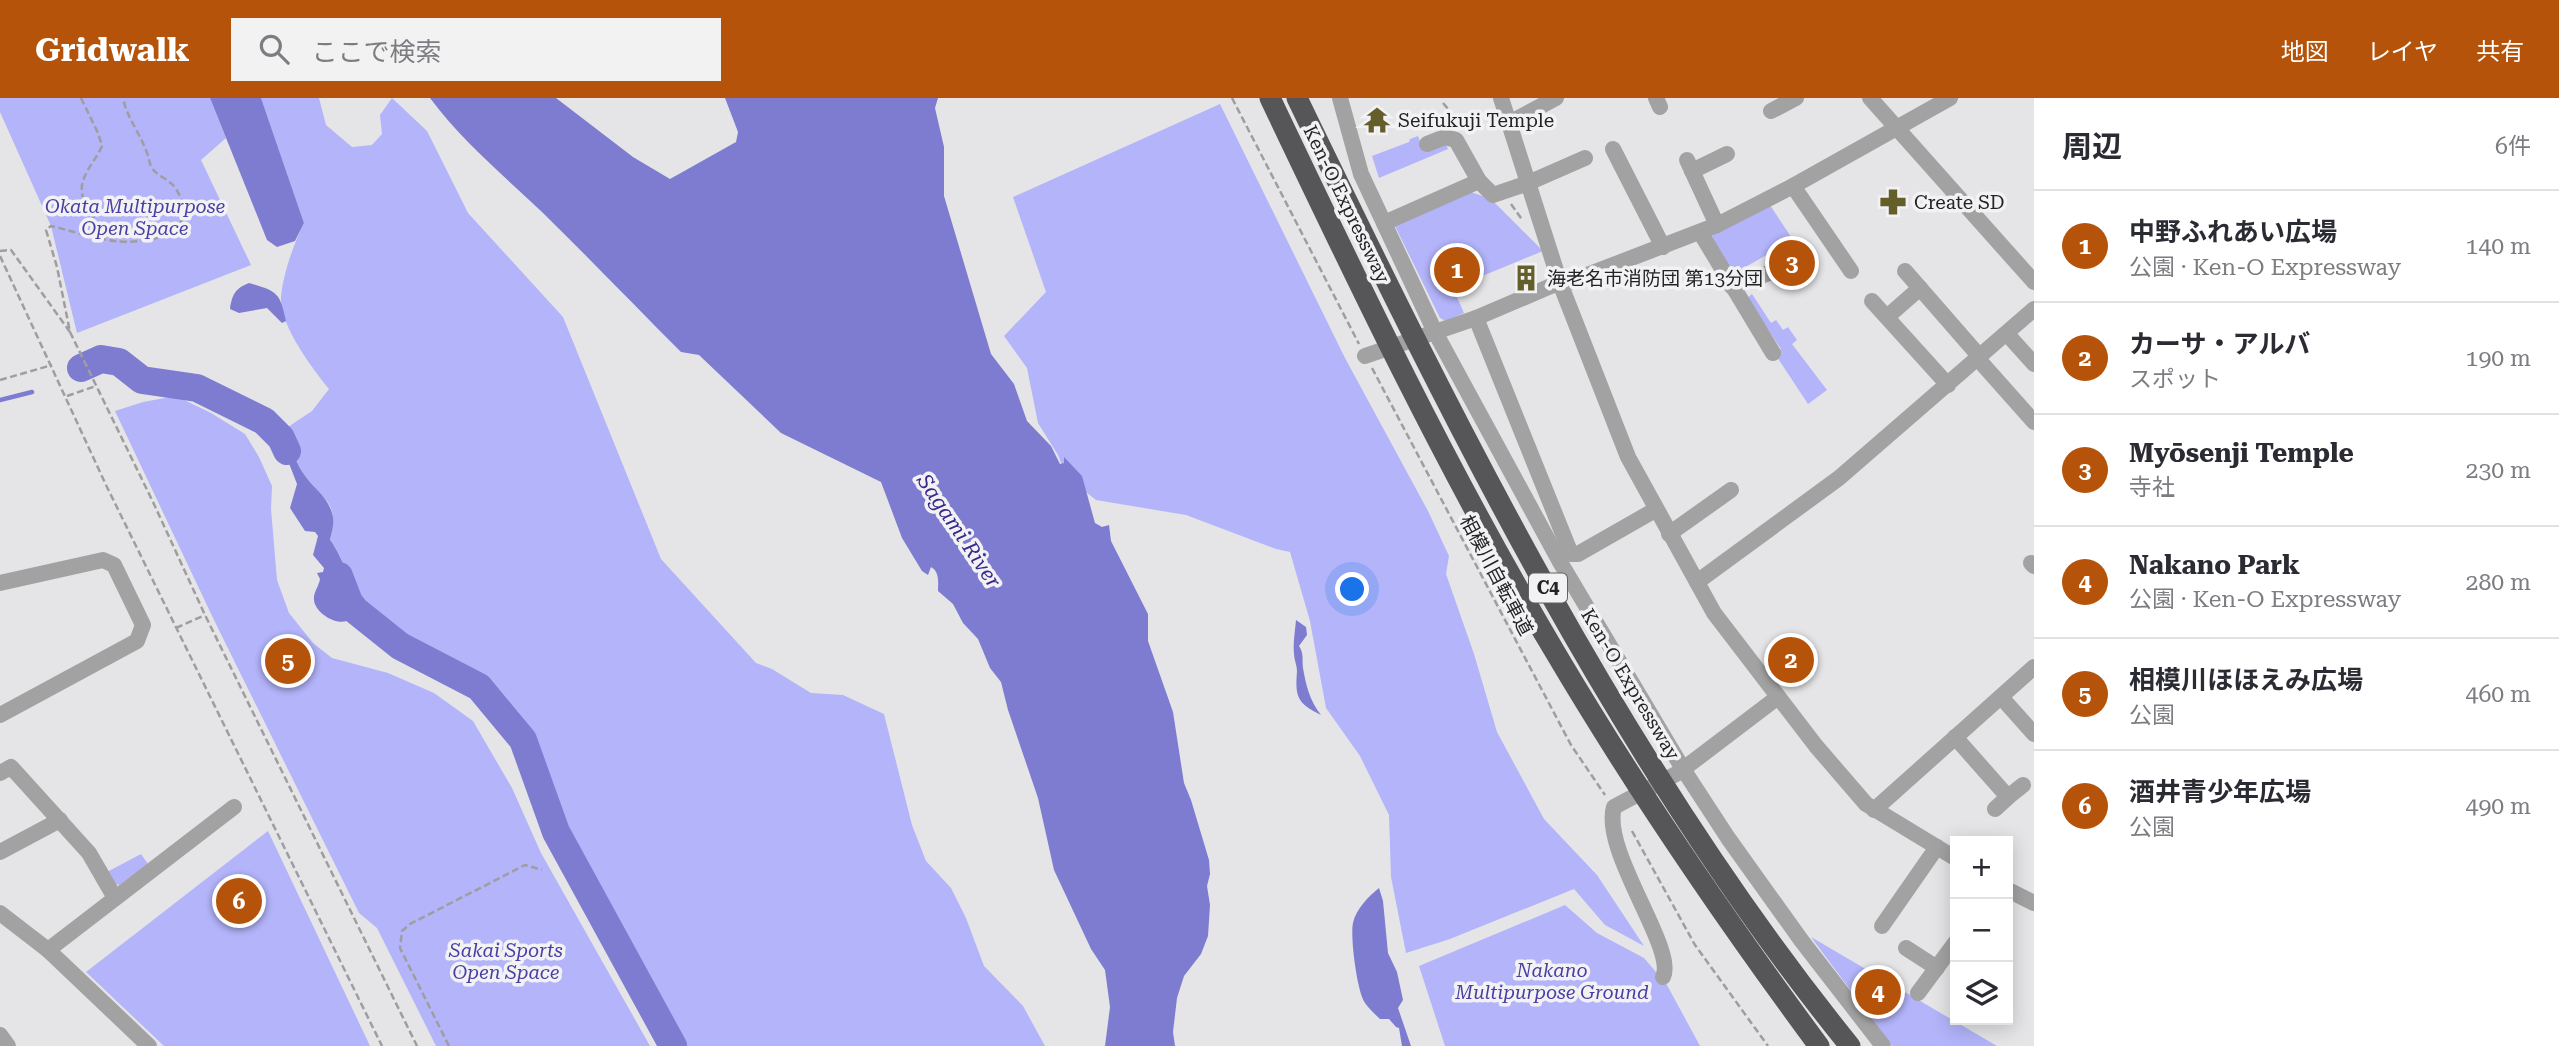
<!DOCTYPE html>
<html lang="ja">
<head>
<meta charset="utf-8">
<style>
  :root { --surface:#fff; --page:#f2f2f3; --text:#2b2b33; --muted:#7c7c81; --line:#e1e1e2; --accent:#b45309 }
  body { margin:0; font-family:"Roboto Serif","Noto Sans JP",serif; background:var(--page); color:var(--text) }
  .controls { position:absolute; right:21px; bottom:21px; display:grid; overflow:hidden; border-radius:0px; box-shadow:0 4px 18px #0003 }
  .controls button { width:63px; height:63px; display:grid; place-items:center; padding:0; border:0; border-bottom:2px solid var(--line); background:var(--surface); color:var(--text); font:35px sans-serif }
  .you { position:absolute; left:1353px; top:492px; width:24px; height:24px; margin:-18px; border:5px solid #fff; border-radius:50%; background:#1a73e8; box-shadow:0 0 0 10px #1a73e833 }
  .badge { display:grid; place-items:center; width:46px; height:46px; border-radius:50%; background:var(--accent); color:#fff; font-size:23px; font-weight:700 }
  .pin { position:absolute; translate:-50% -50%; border:4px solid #fff; box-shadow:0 2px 7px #0006 }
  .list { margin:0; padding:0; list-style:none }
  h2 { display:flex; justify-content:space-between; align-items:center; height:91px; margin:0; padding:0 28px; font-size:30px }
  h2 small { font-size:23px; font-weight:400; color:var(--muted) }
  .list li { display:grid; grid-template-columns:46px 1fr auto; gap:21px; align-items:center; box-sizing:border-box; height:112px; padding:0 28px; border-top:2px solid var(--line) }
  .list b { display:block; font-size:26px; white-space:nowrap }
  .list p { margin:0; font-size:23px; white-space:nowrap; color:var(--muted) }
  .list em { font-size:23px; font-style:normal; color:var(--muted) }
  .icon { flex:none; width:38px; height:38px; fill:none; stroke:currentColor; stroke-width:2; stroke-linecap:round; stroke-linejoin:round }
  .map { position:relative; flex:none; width:2034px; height:948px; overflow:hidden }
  header { display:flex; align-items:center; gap:42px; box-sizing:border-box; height:98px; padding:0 35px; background:var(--accent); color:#fff }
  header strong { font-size:33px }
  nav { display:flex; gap:38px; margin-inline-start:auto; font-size:24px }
  .search { width:490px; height:63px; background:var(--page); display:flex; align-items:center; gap:18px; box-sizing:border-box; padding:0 24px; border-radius:0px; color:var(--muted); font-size:26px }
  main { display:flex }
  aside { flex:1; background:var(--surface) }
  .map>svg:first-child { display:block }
  .green { fill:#b3b4f9 }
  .water { fill:#7d7cd0 }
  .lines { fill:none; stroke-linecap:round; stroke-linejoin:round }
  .stream { stroke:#7d7cd0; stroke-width:4.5 }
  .river { stroke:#7d7cd0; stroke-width:28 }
  .path { stroke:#9e9ea1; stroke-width:2.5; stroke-dasharray:7 3.5; stroke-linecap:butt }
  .minor { stroke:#a2a2a3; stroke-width:16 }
  .highway-bridge { stroke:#565659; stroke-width:21 }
  .labels { text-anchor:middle; stroke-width:7; stroke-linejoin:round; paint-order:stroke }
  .shield { fill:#f2f2f5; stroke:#616163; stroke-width:2 }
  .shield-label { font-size:18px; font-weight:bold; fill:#232324 }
  .poi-label { font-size:19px; fill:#232324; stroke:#f2f2f5; text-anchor:start }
  .street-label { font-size:19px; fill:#232324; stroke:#f2f2f5 }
  .park-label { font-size:19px; font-style:italic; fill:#493ea2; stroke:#f2f2f5 }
  .water-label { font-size:21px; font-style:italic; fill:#39298c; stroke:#f2f2f5 }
</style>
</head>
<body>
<header>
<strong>Gridwalk</strong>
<div class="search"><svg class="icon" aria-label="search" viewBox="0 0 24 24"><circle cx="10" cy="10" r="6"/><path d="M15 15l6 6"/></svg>ここで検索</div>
<nav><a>地図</a><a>レイヤ</a><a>共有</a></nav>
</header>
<main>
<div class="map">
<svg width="2034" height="948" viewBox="0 0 2034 948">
  <rect width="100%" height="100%" fill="#e5e5e8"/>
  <!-- green -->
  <g class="green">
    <polygon points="0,0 210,0 226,40 201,62 251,167 77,235 51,128 0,14"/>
    <path d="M261,0H319L326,27L352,49L372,47L382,36L380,17L392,0L427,33L468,115L563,219L661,461L756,565L772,571L811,595L843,597L884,616L912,727L926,763L951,790L966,820L984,868L1023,908L1045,948H679L549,714L540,684L527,655L509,634L479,603L461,589L403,558L405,539L388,521L355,506C350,485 344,459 330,442C341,397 318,403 302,374C294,360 289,348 279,335L312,313L329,291C312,270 279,226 281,199C283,176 294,145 304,125Z"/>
    <polygon points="1220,6 1345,260 1428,413 1449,458 1446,476 1474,556 1497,634 1544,721 1597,777 1644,848 1605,827 1574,791 1450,841 1406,855 1391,779 1389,717 1360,658 1326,610 1310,523 1290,454 1276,451 1186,417 1096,402 1067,379 1058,357 1038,325 1027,270 1004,238 1046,194 1013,99"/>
    <polygon points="1418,38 1423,51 1444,42 1448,51 1379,80 1372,58 1409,44 1410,41"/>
    <polygon points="1468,93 1491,101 1543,153 1453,190 1464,215 1446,223 1440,220 1395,128"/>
    <polygon points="1768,104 1793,142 1733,176 1712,139 1714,134"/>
    <polygon points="1752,196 1771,225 1776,222 1783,232 1788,229 1797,242 1792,246 1827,292 1808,306 1775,256 1781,251 1747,200"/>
    <polygon points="176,298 211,315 245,336 259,359 272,388 271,411 277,482 289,515 313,545 332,560 388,575 434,595 473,623 512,690 541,755 650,948 436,948 377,830 359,815 213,520 115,313 143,304"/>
    <polygon points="268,733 370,948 164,948 86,874"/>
    <polygon points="141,756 148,766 120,787 114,786 107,774"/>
    <polygon points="1565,807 1597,835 1644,860 1667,887 1700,948 1445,948 1419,868"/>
    <polygon points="1811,839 1997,948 1892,948"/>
  </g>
  <!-- water -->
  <g class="water">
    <polygon points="210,0 261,0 304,125 295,143 277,149 267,142"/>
    <path d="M430,0H556L633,59L670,81L736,44L738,34L725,0H938L935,10L944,49V98L991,256L1014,286L1027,323L1051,348L1060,366L1064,365V359L1082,378L1095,425L1102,429L1109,427L1111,443L1148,516V543L1173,614L1184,685L1191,702L1209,762L1210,776L1207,788L1210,807L1208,838L1201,856L1184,878L1177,900L1173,934L1175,948H1105L1110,909L1105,872L1091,851L1054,772L1038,700L1008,612L1001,584L990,570L978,541L963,525L953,506L938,493C938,485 940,474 931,469L928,477L922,473L902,440L881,384L781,335L699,257L681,254C634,207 589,160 542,114C503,77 462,43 430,0Z"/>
    <path d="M249,185C277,193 280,194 286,223L282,225L267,210L239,215L230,211C232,196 236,190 249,185Z"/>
    <path d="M264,323C285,330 292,358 303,375C312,390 327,397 332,415C335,425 332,432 330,442C340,454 363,505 352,519C342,532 315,516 314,502C313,495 319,488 320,481L317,475L323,474L324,470L313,457L318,438L315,434L305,433L290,410L297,386L280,342C272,339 263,336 260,326Z"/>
    <path d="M1296,522L1306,529L1307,537L1299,548C1304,555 1302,562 1303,570C1306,588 1310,603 1321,617C1297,605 1295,599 1297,573C1297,567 1294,562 1294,556C1293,545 1295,533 1296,522Z"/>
    <path d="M1379,790L1383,803L1388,855L1397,874L1403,902L1398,910L1411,948H1402L1399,930L1396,929L1389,921H1380C1375,916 1369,911 1365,905C1357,894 1350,838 1353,825C1356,811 1368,799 1379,790Z"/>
  </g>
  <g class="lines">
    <!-- stream -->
    <polyline class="stream" points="0,302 32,294"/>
    <!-- river -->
    <g class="river">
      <polyline points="81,270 101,261 119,264 142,282 197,290 264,323 281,340 287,353"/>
      <polyline points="339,478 349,504 355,512 400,548 479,589 523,642 556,734 673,948"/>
    </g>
    <!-- path -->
    <g class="path">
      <path d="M81,0L98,35L102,48C97,60 87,70 83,83C76,104 100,128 113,141"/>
      <polyline points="1232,0 1359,246"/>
      <polyline points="1443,5 1461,26"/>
      <polyline points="1511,106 1523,123"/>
      <path d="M0,153L11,152L70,234L57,169L46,132L51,128C72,133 93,140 114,143C147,147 205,136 176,91C170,81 158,79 152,70C149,65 149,60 147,55C140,35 127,20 123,0"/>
      <polyline points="0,158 106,387 382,948"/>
      <polyline points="70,234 153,404 205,517 417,948"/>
      <polyline points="1372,270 1571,647 1605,697"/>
      <polyline points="0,282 52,267"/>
      <polyline points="67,298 96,288"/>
      <polyline points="176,530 205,517"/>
      <polyline points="1632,733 1695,847 1768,948"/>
      <polyline points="449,948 400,850 402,833 410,826 525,767 542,772"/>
    </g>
    <!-- minor -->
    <g class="minor">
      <polyline points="1340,0 1361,76 1435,234 1560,464 1683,671 1728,740 1801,842 1883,948"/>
      <polyline points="1501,0 1560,185 1628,359 1714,515 1816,648 1866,706 1955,760"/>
      <polyline points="1656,0 1660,9"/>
      <polyline points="1870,0 2034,184"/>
      <polyline points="1771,13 1796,0"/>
      <polyline points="1509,25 1556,0"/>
      <polyline points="1427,46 1445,39 1456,42 1479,83 1493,97 1528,85 1585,60"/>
      <polyline points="1613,51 1663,149"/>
      <polyline points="1687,62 1717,127"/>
      <polyline points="1692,73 1727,56"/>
      <polyline points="1793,88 1851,173"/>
      <polyline points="1384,125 1479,83"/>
      <polyline points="1700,134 1773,255"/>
      <polyline points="1905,173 1980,259"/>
      <polyline points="1732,189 1769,175"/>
      <polyline points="1872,203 1948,287"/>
      <polyline points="1887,219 1920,190"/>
      <polyline points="1476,220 1571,456 1578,456 1655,412"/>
      <polyline points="2007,236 2034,266"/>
      <polyline points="1365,258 1476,220 1551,188 1569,184 1717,127 1793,88 1950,0"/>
      <polyline points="1978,261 2034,324"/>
      <polyline points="1669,436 1731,392"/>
      <polyline points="2031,465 2034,468"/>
      <polyline points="1697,484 1839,380 2034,211"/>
      <polyline points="0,485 103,462 114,467 143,527 137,543 0,617"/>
      <polyline points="2001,599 2034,636"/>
      <polyline points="1955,639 2008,699 1995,711"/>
      <polyline points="0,675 11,669 89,755 115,800"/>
      <polyline points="2008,699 2023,687"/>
      <polyline points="1874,712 2034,569"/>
      <polyline points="0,754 60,722"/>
      <polyline points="2008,792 2034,805"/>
      <polyline points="0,815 48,852 149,948"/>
      <polyline points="1882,828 1937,749"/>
      <polyline points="1906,850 1937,870"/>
      <polyline points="48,852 234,709"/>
      <path d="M1663,879C1677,851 1601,753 1614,709L1678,675L1778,599"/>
      <polyline points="1918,895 1955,845"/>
      <polyline points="0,937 8,948"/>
    </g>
    <!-- highway-bridge -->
    <g class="highway-bridge">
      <path d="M1270,0C1359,187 1449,376 1555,554C1636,691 1725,821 1819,948"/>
      <path d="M1297,0C1454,325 1622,667 1850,948"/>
    </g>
  </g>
  <!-- icons -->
  <defs>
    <g id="temple-bare" transform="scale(2.1)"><path d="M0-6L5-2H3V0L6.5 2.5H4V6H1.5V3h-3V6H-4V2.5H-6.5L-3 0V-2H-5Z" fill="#635e2a" stroke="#f2f2f5" stroke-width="2.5" paint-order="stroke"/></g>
    <g id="pharmacy-bare" transform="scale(2.1)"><path d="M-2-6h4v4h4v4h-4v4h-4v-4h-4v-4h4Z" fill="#635e2a" stroke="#f2f2f5" stroke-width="2.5" paint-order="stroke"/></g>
    <g id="building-bare" transform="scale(2.1)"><path d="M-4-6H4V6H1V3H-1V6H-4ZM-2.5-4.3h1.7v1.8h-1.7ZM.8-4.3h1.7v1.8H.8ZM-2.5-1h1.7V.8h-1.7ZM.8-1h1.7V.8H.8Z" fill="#635e2a" stroke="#f2f2f5" stroke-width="2.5" paint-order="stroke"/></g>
  </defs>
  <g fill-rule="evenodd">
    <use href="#temple-bare" x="1377" y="22"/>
    <use href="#pharmacy-bare" x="1893" y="104"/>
    <use href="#building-bare" x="1526" y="180"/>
  </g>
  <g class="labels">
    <!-- shield labels -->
    <rect class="shield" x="1529" y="475.5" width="38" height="29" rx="5"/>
    <g class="shield-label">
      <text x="1548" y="496">C4</text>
    </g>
    <!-- poi labels -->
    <g class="poi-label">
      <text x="1398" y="29">Seifukuji Temple</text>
      <text x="1914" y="111">Create SD</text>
      <text x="1547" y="187">海老名市消防団 第13分団</text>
    </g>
    <!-- street labels -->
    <g class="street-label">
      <text transform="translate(1347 106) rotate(64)" y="7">Ken-O Expressway</text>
      <text transform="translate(1497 477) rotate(62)" y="7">相模川自転車道</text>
      <text transform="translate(1631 586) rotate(59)" y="7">Ken-O Expressway</text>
    </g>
    <!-- park labels -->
    <g class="park-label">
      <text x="135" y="115">Okata Multipurpose<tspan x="135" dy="22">Open Space</tspan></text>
      <text x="506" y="859">Sakai Sports<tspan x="506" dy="22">Open Space</tspan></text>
      <text x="1552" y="879">Nakano<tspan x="1552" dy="22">Multipurpose Ground</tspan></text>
    </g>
    <!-- water labels -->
    <g class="water-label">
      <text transform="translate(959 433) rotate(56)" y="7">Sagami River</text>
    </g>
  </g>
</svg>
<div class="controls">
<button>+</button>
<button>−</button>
<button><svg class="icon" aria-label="layers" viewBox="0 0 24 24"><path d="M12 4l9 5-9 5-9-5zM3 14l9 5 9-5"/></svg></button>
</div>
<div class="you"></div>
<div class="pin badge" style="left:1457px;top:172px">1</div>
<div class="pin badge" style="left:1791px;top:562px">2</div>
<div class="pin badge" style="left:1792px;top:165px">3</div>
<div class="pin badge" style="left:1878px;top:894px">4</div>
<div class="pin badge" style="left:288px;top:563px">5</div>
<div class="pin badge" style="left:239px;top:803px">6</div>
</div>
<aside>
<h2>周辺<small>6件</small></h2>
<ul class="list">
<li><span class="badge">1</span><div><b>中野ふれあい広場</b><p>公園 · Ken-O Expressway</p></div><em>140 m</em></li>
<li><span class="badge">2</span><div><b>カーサ・アルバ</b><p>スポット</p></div><em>190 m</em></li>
<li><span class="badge">3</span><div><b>Myōsenji Temple</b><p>寺社</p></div><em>230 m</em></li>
<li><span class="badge">4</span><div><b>Nakano Park</b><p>公園 · Ken-O Expressway</p></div><em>280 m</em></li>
<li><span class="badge">5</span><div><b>相模川ほほえみ広場</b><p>公園</p></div><em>460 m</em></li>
<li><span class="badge">6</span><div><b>酒井青少年広場</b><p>公園</p></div><em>490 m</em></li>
</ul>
</aside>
</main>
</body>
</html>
